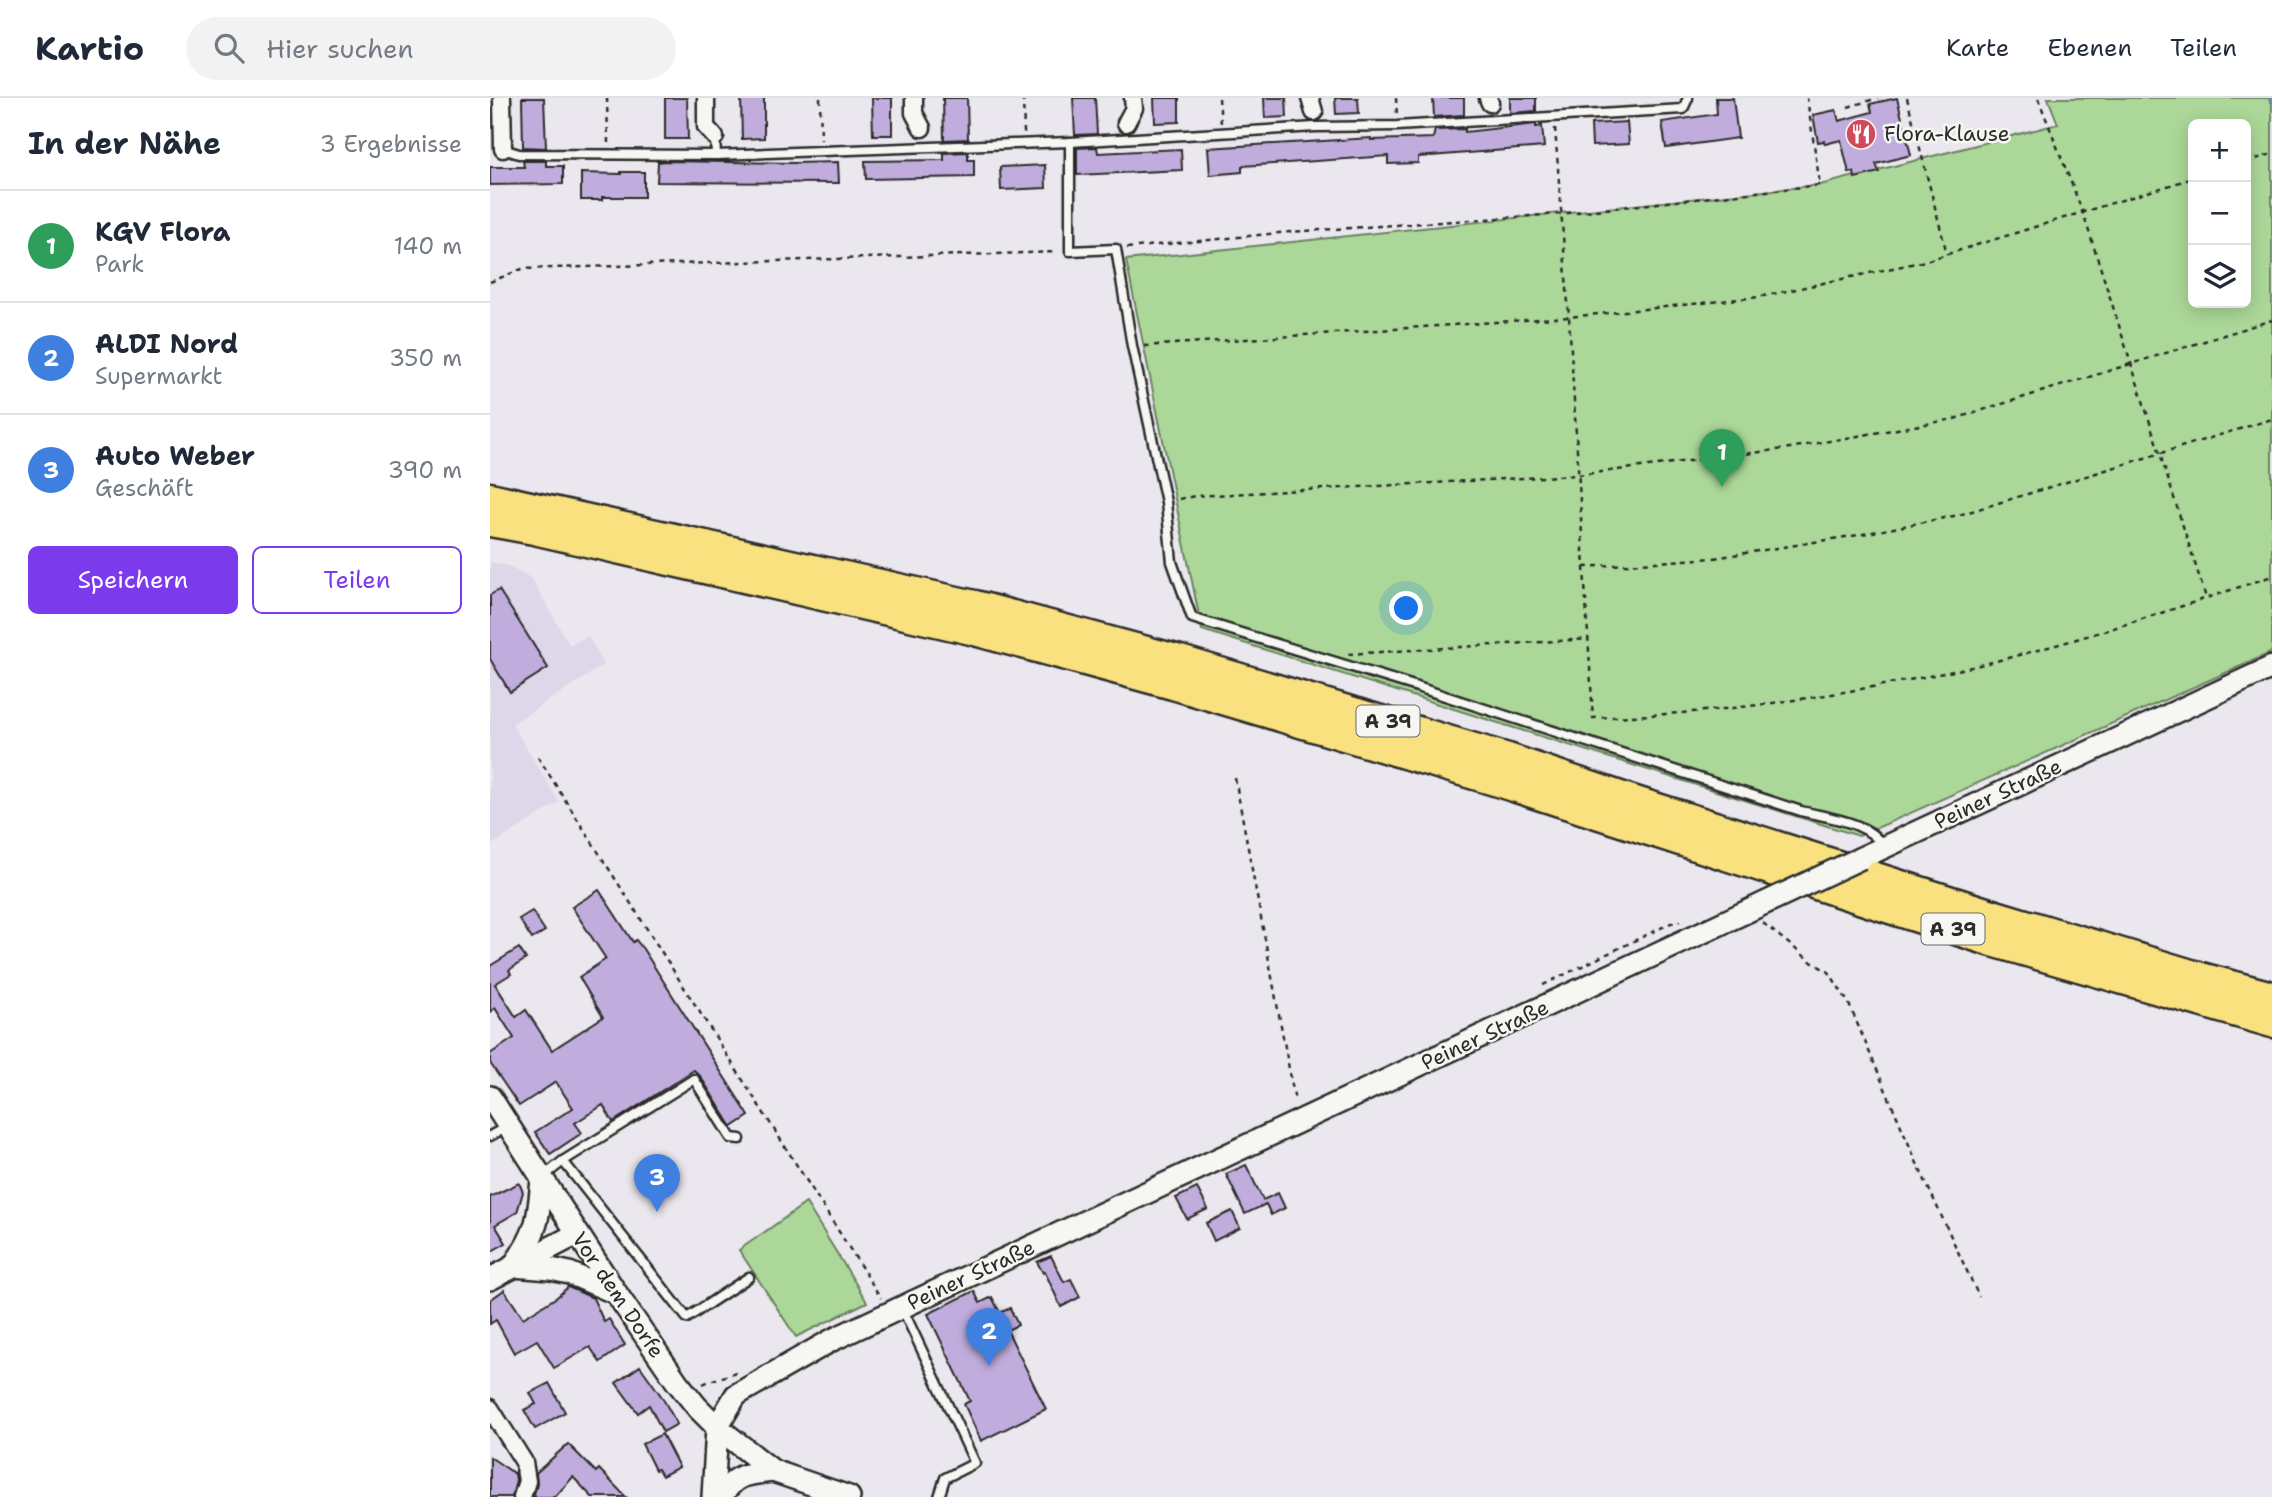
<!DOCTYPE html>
<html lang="de">
<head>
<meta charset="utf-8">
<style>
  :root { --surface:#fff; --page:#f2f2f3; --text:#1f2937; --muted:#747a83; --line:#e0e1e3; --accent:#7c3aed }
  body { margin:0; font-family:"Shantell Sans",sans-serif; background:var(--page); color:var(--text) }
  .controls { position:absolute; right:21px; top:21px; display:grid; overflow:hidden; border-radius:10px; box-shadow:0 4px 18px #0003 }
  .controls button { width:63px; height:63px; display:grid; place-items:center; padding:0; border:0; border-bottom:2px solid var(--line); background:var(--surface); color:var(--text); font:35px sans-serif }
  .you { position:absolute; left:917px; top:511px; width:24px; height:24px; margin:-18px; border:5px solid #fff; border-radius:50%; background:#1a73e8; box-shadow:0 0 0 10px #1a73e833 }
  .badge { display:grid; place-items:center; width:46px; height:46px; border-radius:50%; background:var(--accent); color:#fff; font-size:23px; font-weight:700 }
  .pin { position:absolute; translate:-50% -58px; filter:drop-shadow(0 2px 4px #0008) }
  .pin::after { content:''; position:absolute; top:37px; width:24px; height:21px; background:inherit; clip-path:polygon(0 0,100% 0,50% 100%) }
  .list { margin:0; padding:0; list-style:none }
  h2 { display:flex; justify-content:space-between; align-items:center; height:91px; margin:0; padding:0 28px; font-size:30px }
  h2 small { font-size:23px; font-weight:400; color:var(--muted) }
  .list li { display:grid; grid-template-columns:46px 1fr auto; gap:21px; align-items:center; box-sizing:border-box; height:112px; padding:0 28px; border-top:2px solid var(--line) }
  .list b { display:block; font-size:26px; white-space:nowrap }
  .list p { margin:0; font-size:23px; white-space:nowrap; color:var(--muted) }
  .list em { font-size:23px; font-style:normal; color:var(--muted) }
  .actions { display:flex; gap:14px; padding:21px 28px }
  .actions a { flex:1; padding:16px 0; border:2px solid var(--accent); border-radius:10px; text-align:center; font-size:24px; color:var(--accent) }
  .actions .main { background:var(--accent); color:#fff }
  .icon { flex:none; width:38px; height:38px; fill:none; stroke:currentColor; stroke-width:2; stroke-linecap:round; stroke-linejoin:round }
  .map { position:relative; flex:none; width:1782px; height:1399px; overflow:hidden }
  header { display:flex; align-items:center; gap:42px; box-sizing:border-box; height:98px; padding:0 35px; background:var(--surface); border-bottom:2px solid var(--line) }
  header strong { font-size:33px }
  nav { display:flex; gap:38px; margin-inline-start:auto; font-size:24px }
  .search { width:490px; height:63px; background:var(--page); display:flex; align-items:center; gap:18px; box-sizing:border-box; padding:0 24px; border-radius:38px; color:var(--muted); font-size:26px }
  main { display:flex }
  aside { flex:1; background:var(--surface) }
  .map>svg:first-child { display:block }
  .built { fill:#ded6e9 }
  .green { fill:#abd898; stroke:#6b8262; stroke-width:2; fill-rule:evenodd }
  .lines { fill:none; stroke-linecap:round; stroke-linejoin:round }
  .stream { stroke:#678aa1; stroke-width:5 }
  .building { fill:#c0addd; stroke:#2b2b2b; stroke-width:2 }
  .lane-casing { stroke:#2b2b2b; stroke-width:13 }
  .street-casing { stroke:#2b2b2b; stroke-width:21 }
  .secondary-casing { stroke:#2b2b2b; stroke-width:26 }
  .highway-casing { stroke:#2b2b2b; stroke-width:33 }
  .path { stroke:#2b2b2b; stroke-width:2.5; stroke-dasharray:5 5; stroke-linecap:butt }
  .lane { stroke:#f6f6f2; stroke-width:8 }
  .street { stroke:#f6f6f2; stroke-width:16 }
  .secondary { stroke:#f6f6f2; stroke-width:21 }
  .highway { stroke:#fae180; stroke-width:28 }
  .secondary-bridge-casing { stroke:#2b2b2b; stroke-width:26; stroke-linecap:butt }
  .secondary-bridge { stroke:#f6f6f2; stroke-width:21 }
  .labels { text-anchor:middle; stroke-width:5; stroke-linejoin:round; paint-order:stroke }
  .shield { fill:#f6f6f2; stroke:#686867; stroke-width:2 }
  .shield-label { font-size:19px; font-weight:bold; fill:#2b2b2b }
  .poi-label { font-size:21px; fill:#2b2b2b; stroke:#f6f6f2; text-anchor:start }
  .street-label { font-size:21px; fill:#2b2b2b; stroke:#f6f6f2 }
</style>
</head>
<body>
<header>
<strong>Kartio</strong>
<div class="search"><svg class="icon" aria-label="search" viewBox="0 0 24 24"><circle cx="10" cy="10" r="6"/><path d="M15 15l6 6"/></svg>Hier suchen</div>
<nav><a>Karte</a><a>Ebenen</a><a>Teilen</a></nav>
</header>
<main>
<aside>
<h2>In der Nähe<small>3 Ergebnisse</small></h2>
<ul class="list">
<li><span class="badge" style="background:#2e9e5b">1</span><div><b>KGV Flora</b><p>Park</p></div><em>140 m</em></li>
<li><span class="badge" style="background:#3f7fe0">2</span><div><b>ALDI Nord</b><p>Supermarkt</p></div><em>350 m</em></li>
<li><span class="badge" style="background:#3f7fe0">3</span><div><b>Auto Weber</b><p>Geschäft</p></div><em>390 m</em></li>
</ul>
<div class="actions"><a class="main">Speichern</a><a>Teilen</a></div>
</aside>
<div class="map">
<svg width="1782" height="1399" viewBox="0 0 1782 1399">
  <rect width="100%" height="100%" fill="#ebe7ee"/>
  <filter id="ink" filterUnits="userSpaceOnUse"><feTurbulence type="fractalNoise" baseFrequency=".0143" numOctaves="2"/><feDisplacementMap in="SourceGraphic" scale="14" xChannelSelector="R" yChannelSelector="G"/><feConvolveMatrix kernelMatrix="1 2 1 2 8 2 1 2 1" color-interpolation-filters="sRGB"/></filter>
  <g filter="url(#ink)">
    <!-- built -->
    <polygon class="built" points="0,464 19,468 42,481 79,547 98,538 114,567 22,626 69,704 0,748"/>
    <!-- green -->
    <g class="green">
      <path d="M1558,0H1780L1782,3V552L1780,555L1369,738L712,532L636,162L1330,87L1568,26ZM1703,26H1756V205H1703Z"/>
      <polygon points="316,1105 377,1204 306,1239 249,1152"/>
    </g>
    <g class="lines">
      <!-- stream -->
      <polyline class="stream" points="1780,0 1782,3"/>
    </g>
    <!-- building -->
    <g class="building">
      <polygon points="32,0 54,0 56,50 33,49"/>
      <polygon points="175,0 197,0 198,41 175,41"/>
      <polygon points="251,0 274,0 274,40 252,41"/>
      <polygon points="382,0 402,0 402,37 383,37"/>
      <polygon points="453,0 477,0 478,41 454,42"/>
      <polygon points="583,0 605,0 607,36 585,37"/>
      <polygon points="664,0 689,0 689,24 665,25"/>
      <polygon points="774,0 796,0 797,19 775,20"/>
      <polygon points="845,0 868,0 869,15 846,16"/>
      <polygon points="943,0 974,0 974,17 944,19"/>
      <polygon points="1020,0 1046,0 1046,13 1020,15"/>
      <polygon points="1226,0 1243,0 1248,40 1176,50 1172,24 1227,16"/>
      <polygon points="1407,0 1421,57 1386,66 1389,74 1365,80 1364,74 1359,75 1351,42 1335,46 1334,43 1328,44 1323,17 1346,12 1349,23 1382,14 1380,6"/>
      <polygon points="1137,24 1139,46 1102,48 1101,26"/>
      <polygon points="1046,26 1046,29 1052,28 1054,49 928,59 928,65 898,66 898,58 752,68 752,74 720,77 718,50 881,40 881,42 943,40 945,32 975,31 975,34"/>
      <polygon points="607,49 608,55 691,51 692,72 587,77 587,50"/>
      <polygon points="478,54 478,62 484,62 484,79 376,81 375,63 454,62 454,55"/>
      <polygon points="33,63 56,63 56,68 73,68 73,86 0,87 0,69 34,69"/>
      <polygon points="176,63 304,65 348,64 349,85 167,84 168,64"/>
      <polygon points="555,67 556,90 511,92 510,69"/>
      <polygon points="131,74 154,74 154,99 112,99 112,102 91,102 91,75 131,76"/>
      <polygon points="9,492 58,570 20,594 0,561 0,497"/>
      <polygon points="109,792 143,844 146,842 153,851 259,1018 242,1029 210,978 204,972 123,1024 113,1007 85,1025 92,1035 60,1056 45,1034 83,1010 66,984 29,1008 0,965 0,956 24,940 5,910 0,914 0,868 29,850 36,861 19,872 21,876 5,886 26,919 36,912 62,952 113,919 89,879 116,861 82,809"/>
      <polygon points="42,813 55,833 42,841 29,821"/>
      <polygon points="756,1067 773,1102 788,1095 795,1110 781,1117 776,1106 755,1116 736,1076"/>
      <polygon points="29,1085 33,1094 27,1114 5,1127 16,1145 0,1154 0,1099"/>
      <polygon points="707,1090 718,1111 697,1121 686,1100"/>
      <polygon points="742,1113 750,1130 724,1143 716,1125"/>
      <polygon points="561,1158 574,1184 581,1181 590,1199 571,1209 555,1174 553,1175 547,1164"/>
      <polygon points="78,1189 103,1200 114,1224 119,1221 135,1247 110,1264 100,1249 64,1270 47,1242 24,1255 6,1222 0,1226 0,1202 14,1192 33,1220 67,1199"/>
      <polygon points="484,1193 490,1205 502,1199 510,1215 520,1210 528,1227 517,1232 556,1311 491,1343 474,1306 480,1303 438,1216"/>
      <polygon points="150,1268 172,1299 187,1326 173,1334 159,1307 148,1315 126,1285"/>
      <polygon points="59,1285 75,1314 45,1331 34,1312 46,1306 40,1295"/>
      <polygon points="172,1336 189,1369 172,1378 168,1371 165,1372 152,1346"/>
      <polygon points="78,1346 106,1374 109,1371 136,1399 102,1399 83,1379 65,1399 43,1399 47,1386 46,1375"/>
      <polygon points="0,1359 25,1376 26,1382 22,1399 0,1399"/>
    </g>
    <g class="lines">
      <!-- lane casing -->
      <g class="lane-casing">
        <g id="lane">
          <path d="M580,44V153L626,151L642,248L676,404L682,464L702,520L924,588L1311,713C1339,720 1378,723 1394,749"/>
          <polyline points="13,51 29,56 226,57 225,39"/>
          <polyline points="226,57 580,44 825,29 907,28 1193,11 1198,0"/>
          <polyline points="0,1038 18,1028"/>
          <polyline points="73,1063 197,1220 259,1179"/>
          <polyline points="54,1078 73,1063 204,981 241,1040 250,1041"/>
          <polyline points="413,1212 485,1365 455,1380 449,1399"/>
        </g>
      </g>
      <!-- street casing -->
      <g class="street-casing">
        <g id="street">
          <polyline points="12,0 13,51"/>
          <polyline points="216,0 216,29 225,39"/>
          <polyline points="424,0 424,15 432,30"/>
          <polyline points="820,0 824,14"/>
          <polyline points="998,0 1000,5"/>
          <polyline points="636,25 644,10 643,0"/>
          <polyline points="0,1310 34,1364 37,1383 32,1399"/>
        </g>
      </g>
      <!-- secondary casing -->
      <g class="secondary-casing">
        <g id="secondary">
          <polyline points="1371,760 1782,569"/>
          <polyline points="0,999 126,1195 187,1284 207,1309 227,1329 283,1373 359,1399"/>
          <path d="M24,1167C48,1134 49,1119 52,1080"/>
          <polyline points="23,1168 61,1171 79,1175 126,1195"/>
          <polyline points="0,1181 87,1136"/>
          <polyline points="223,1399 227,1329 246,1297 342,1242 1275,805"/>
          <path d="M231,1399C246,1375 257,1376 283,1373"/>
        </g>
      </g>
      <!-- highway casing -->
      <g class="highway-casing">
        <g id="highway">
          <polyline points="0,399 485,507 690,562 1018,660 1142,702 1506,817 1711,879 1782,898"/>
          <polyline points="0,424 44,432 481,532 683,587 1008,684 1499,843 1782,925"/>
        </g>
      </g>
      <!-- path -->
      <g class="path">
        <polyline points="117,0 118,45"/>
        <polyline points="330,0 331,42"/>
        <polyline points="533,0 534,35"/>
        <polyline points="729,0 731,25"/>
        <polyline points="906,0 907,18"/>
        <polyline points="1417,0 1457,156"/>
        <polyline points="1548,0 1593,115 1716,500"/>
        <polyline points="1358,9 1388,0"/>
        <path d="M1065,30L1079,219L1103,620C1144,618 1185,616 1225,612C1310,603 1394,588 1477,570C1580,546 1682,512 1782,478"/>
        <polyline points="1756,64 1782,56"/>
        <polyline points="637,150 800,134 1070,116 1330,87 1317,0"/>
        <polyline points="0,184 32,171 567,154"/>
        <polyline points="654,248 1079,219 1269,199 1435,163 1703,80"/>
        <polyline points="689,401 705,398 1088,377 1294,351 1464,321 1782,222"/>
        <polyline points="1094,469 1224,460 1368,437 1469,417 1782,321"/>
        <polyline points="858,556 1099,541"/>
        <polyline points="48,659 391,1200"/>
        <polyline points="745,680 805,1003"/>
        <polyline points="1273,825 1323,865 1339,874 1358,904 1426,1063 1489,1199"/>
        <polyline points="1053,887 1181,825 1190,823"/>
        <path d="M213,1286C225,1280 237,1279 249,1272"/>
      </g>
      <!-- lane -->
      <use href="#lane" class="lane"/>
      <!-- street -->
      <use href="#street" class="street"/>
      <!-- secondary -->
      <use href="#secondary" class="secondary"/>
      <!-- highway -->
      <use href="#highway" class="highway"/>
      <!-- secondary-bridge casing -->
      <g class="secondary-bridge-casing">
        <polyline id="secondary-bridge" points="1275,805 1371,760"/>
      </g>
      <!-- secondary-bridge -->
      <use href="#secondary-bridge" class="secondary-bridge"/>
    </g>
  </g>
  <!-- icons -->
  <defs>
    <g id="restaurant-disc" transform="scale(1.575)"><circle r="9.5" fill="#d1495b" stroke="#f6f6f2"/><path d="M-5-6h1v4h1v-4h1v4h1v-4h1v5L-1.5 .5V6h-2V.5L-5-1ZM5-6V6H3V1.5H1.5Q1.5-4 5-6Z" fill="#fff"/></g>
  </defs>
  <g fill-rule="evenodd">
    <use href="#restaurant-disc" x="1371" y="36"/>
  </g>
  <g class="labels">
    <!-- shield labels -->
    <g class="shield">
      <rect x="866.5" y="607.5" width="63" height="31" rx="5"/>
      <rect x="1431.5" y="815.5" width="63" height="31" rx="5"/>
    </g>
    <g class="shield-label">
      <text x="898" y="630">A 39</text>
      <text x="1463" y="838">A 39</text>
    </g>
    <!-- poi labels -->
    <g class="poi-label">
      <text x="1394" y="43">Flora-Klause</text>
    </g>
    <!-- street labels -->
    <g class="street-label">
      <text transform="translate(1508 696) rotate(-25)" y="7">Peiner Straße</text>
      <text transform="translate(995 937) rotate(-25)" y="7">Peiner Straße</text>
      <text transform="translate(481 1177) rotate(-25)" y="7">Peiner Straße</text>
      <text transform="translate(128 1197) rotate(56)" y="7">Vor dem Dorfe</text>
    </g>
  </g>
</svg>
<div class="controls">
<button>+</button>
<button>−</button>
<button><svg class="icon" aria-label="layers" viewBox="0 0 24 24"><path d="M12 4l9 5-9 5-9-5zM3 14l9 5 9-5"/></svg></button>
</div>
<div class="you"></div>
<div class="pin badge" style="left:1232px;top:389px;background:#2e9e5b">1</div>
<div class="pin badge" style="left:499px;top:1268px;background:#3f7fe0">2</div>
<div class="pin badge" style="left:167px;top:1114px;background:#3f7fe0">3</div>
</div>
</main>
</body>
</html>
